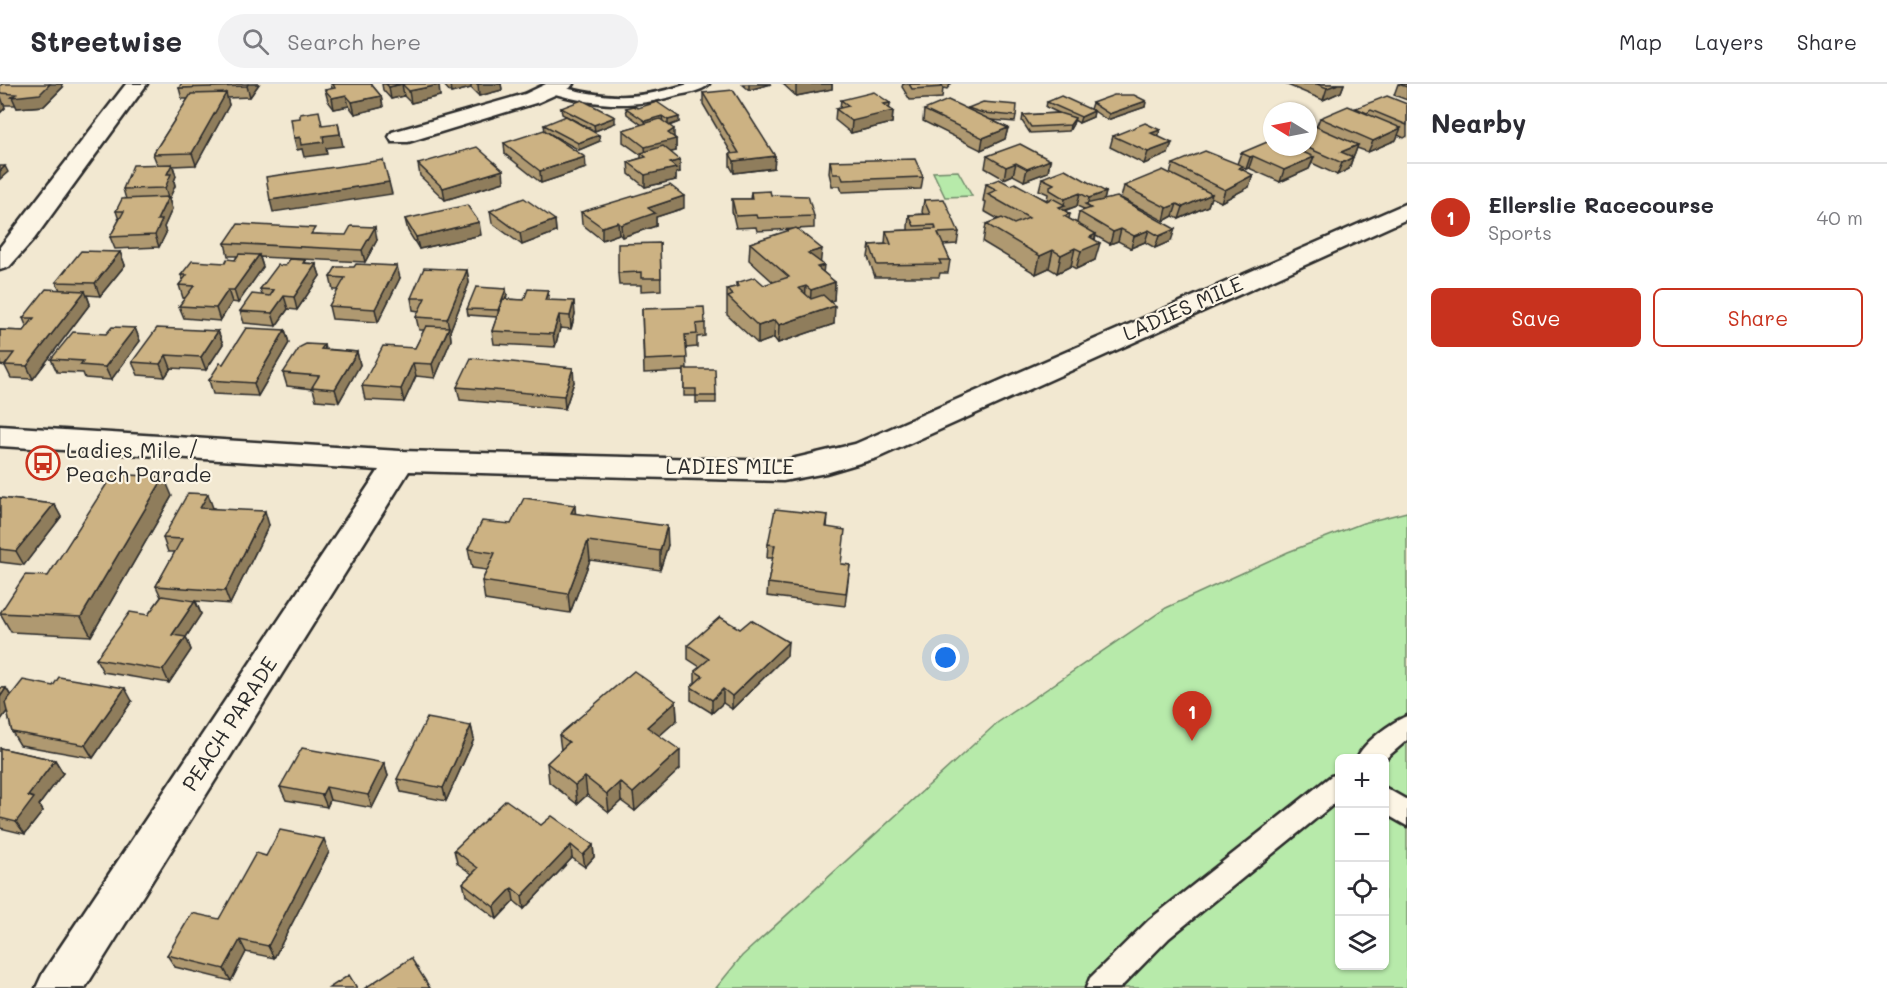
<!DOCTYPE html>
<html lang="en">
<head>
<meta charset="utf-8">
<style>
  :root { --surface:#fff; --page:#f2f2f3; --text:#2b2b33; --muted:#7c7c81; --line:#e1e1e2; --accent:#c8321e }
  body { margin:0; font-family:Mali,sans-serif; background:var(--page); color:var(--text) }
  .controls { position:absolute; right:18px; bottom:18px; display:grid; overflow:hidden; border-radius:9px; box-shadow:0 2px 4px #0004 }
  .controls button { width:54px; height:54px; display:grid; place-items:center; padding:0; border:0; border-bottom:2px solid var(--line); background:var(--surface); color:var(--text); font:30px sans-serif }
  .compass { position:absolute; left:1263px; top:18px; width:54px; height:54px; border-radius:50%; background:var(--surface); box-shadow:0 2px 4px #0004; rotate:280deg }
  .you { position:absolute; left:946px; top:574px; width:21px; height:21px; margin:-15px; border:4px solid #fff; border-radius:50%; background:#1a73e8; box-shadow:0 0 0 9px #1a73e833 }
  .badge { display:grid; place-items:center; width:39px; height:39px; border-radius:50%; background:var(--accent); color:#fff; font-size:20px; font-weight:700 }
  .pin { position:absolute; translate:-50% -50px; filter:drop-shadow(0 2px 3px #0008) }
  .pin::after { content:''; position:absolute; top:32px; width:21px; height:18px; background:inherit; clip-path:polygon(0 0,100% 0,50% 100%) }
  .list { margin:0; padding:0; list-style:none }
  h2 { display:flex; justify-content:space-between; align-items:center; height:78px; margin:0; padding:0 24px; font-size:26px }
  h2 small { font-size:20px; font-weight:400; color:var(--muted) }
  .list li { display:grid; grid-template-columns:39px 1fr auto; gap:18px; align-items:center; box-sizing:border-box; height:108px; padding:0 24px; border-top:2px solid var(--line) }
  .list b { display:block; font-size:22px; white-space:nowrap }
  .list p { margin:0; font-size:20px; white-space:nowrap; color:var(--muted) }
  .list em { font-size:20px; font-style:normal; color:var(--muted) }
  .actions { display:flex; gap:12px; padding:18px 24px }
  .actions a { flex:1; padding:14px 0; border:2px solid var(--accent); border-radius:9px; text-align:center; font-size:21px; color:var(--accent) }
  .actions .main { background:var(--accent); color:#fff }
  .icon { flex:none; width:33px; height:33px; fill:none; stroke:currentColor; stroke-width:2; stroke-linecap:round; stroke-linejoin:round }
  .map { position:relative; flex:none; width:1407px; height:904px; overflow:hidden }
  header { display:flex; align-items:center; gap:36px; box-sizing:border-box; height:84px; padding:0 30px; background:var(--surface); border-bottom:2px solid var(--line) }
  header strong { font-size:28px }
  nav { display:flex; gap:33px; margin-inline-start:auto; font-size:21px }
  .search { width:420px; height:54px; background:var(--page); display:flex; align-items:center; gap:15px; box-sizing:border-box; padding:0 21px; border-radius:33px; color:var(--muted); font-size:22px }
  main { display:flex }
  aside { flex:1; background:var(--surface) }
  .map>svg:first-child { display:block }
  .green { fill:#b7eaaa; stroke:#718a6a; stroke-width:1.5; fill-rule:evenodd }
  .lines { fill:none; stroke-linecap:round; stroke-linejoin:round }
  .lane-casing { stroke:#2b2b2b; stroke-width:5 }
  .street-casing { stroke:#2b2b2b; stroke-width:5 }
  .secondary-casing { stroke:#2b2b2b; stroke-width:5 }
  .lane { fill:#fcf5e5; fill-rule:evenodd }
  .street { fill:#fcf5e5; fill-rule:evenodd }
  .secondary { fill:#fcf5e5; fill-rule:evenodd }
  .wall { fill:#af9971; stroke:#2b2b2b; stroke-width:1.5; fill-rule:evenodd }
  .shaded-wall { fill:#8f7d5c; stroke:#2b2b2b; stroke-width:1.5 }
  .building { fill:#ccb283; stroke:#2b2b2b; stroke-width:1.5 }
  .labels { text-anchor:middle; stroke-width:4.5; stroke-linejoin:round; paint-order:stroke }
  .street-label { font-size:21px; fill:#2b2b2b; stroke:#fcf5e5 }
  .poi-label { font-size:21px; fill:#2b2b2b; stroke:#fcf5e5; text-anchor:start }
</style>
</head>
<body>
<header>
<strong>Streetwise</strong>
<div class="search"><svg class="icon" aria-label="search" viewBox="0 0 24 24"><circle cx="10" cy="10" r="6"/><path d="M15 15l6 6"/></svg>Search here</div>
<nav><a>Map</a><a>Layers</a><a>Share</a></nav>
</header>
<main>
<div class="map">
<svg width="1407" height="904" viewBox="0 0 1407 904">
  <rect width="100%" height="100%" fill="#f2e8d1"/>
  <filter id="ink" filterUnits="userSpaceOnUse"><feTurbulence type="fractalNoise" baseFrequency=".0167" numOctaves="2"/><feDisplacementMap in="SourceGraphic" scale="12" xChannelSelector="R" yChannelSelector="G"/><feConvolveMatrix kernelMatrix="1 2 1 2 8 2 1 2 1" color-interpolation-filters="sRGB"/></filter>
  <g filter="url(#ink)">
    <!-- green -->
    <g class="green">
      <polygon points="958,87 972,112 945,113 933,88"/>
      <path d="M1407,428V904H716L742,872L997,639L1166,524L1288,468L1363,439ZM1340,674H1384V882H1340Z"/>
    </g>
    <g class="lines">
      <!-- lane casing -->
      <g class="lane-casing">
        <g id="lane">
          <path d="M688,0H709C702,7 688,9 678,11C629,25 597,22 548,8L546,5L553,1C608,15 633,17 688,0Z"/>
          <path d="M1407,632V656L1384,676L1357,674C1363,659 1391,638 1407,632Z"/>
          <polygon points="1340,690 1340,715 1169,854 1120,904 1086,904 1090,894 1149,836 1331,692"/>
          <polygon points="1384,703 1407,716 1407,742 1384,729"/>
        </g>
      </g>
      <!-- street casing -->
      <g class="street-casing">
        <g id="street">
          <polygon points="126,0 147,0 34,155 9,183 0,186 0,163"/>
          <polygon points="546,0 573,0 570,4 539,18 408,58 392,58 389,53 392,48 525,10"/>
        </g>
      </g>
      <!-- secondary casing -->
      <g class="secondary-casing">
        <polygon id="secondary" points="1407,119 1407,135 877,374 826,389 783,397 409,387 85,904 36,904 43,889 379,386 0,362 0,342 400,367 783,377 855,360"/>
      </g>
      <!-- lane -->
      <use href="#lane" class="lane"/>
      <!-- street -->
      <use href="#street" class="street"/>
      <!-- secondary -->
      <use href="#secondary" class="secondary"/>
    </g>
    <!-- wall -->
    <g class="wall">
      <polygon points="259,0 250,13 227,14 229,21 196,81 173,82 176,92 174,97 175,102 169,115 172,125 164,143 166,149 159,163 115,165 110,153 119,136 116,127 126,115 123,105 157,80 153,70 188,15 182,15 179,4"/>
      <polygon points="331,0 371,0 381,12 383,23 355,30 349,22 334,25 328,17 325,6 332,5"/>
      <polygon points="382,0 438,0 440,12 411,19 404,12 391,15 383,6"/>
      <polygon points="443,0 501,0 502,6 479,12 471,4 451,9"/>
      <polygon points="742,0 771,0 749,6"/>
      <polygon points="783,0 832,0 832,5 796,12"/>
      <polygon points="903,0 951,0 947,5 943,4 942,14 910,16 902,3"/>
      <polygon points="1285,0 1344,0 1341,8 1323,16"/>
      <polygon points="1398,0 1407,0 1407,16 1394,11"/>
      <polygon points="0,2 63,3 44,22 17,24 16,21 4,21 5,24 0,29"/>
      <polygon points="703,9 775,72 774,84 734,89 730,82 730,70 732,70 703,20"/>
      <polygon points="841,16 890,19 889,24 893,27 892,39 851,49 835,36 836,25 840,24"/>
      <polygon points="1146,17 1145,23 1107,36 1094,27 1093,33 1079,39 1074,36 1073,40 1069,47 1030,49 1022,37 1023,31 1059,29 1046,23 1047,18 1094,27 1090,25 1092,19"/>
      <polygon points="657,18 679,38 669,42 674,53 676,55 676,67 670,68 680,88 676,89 676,96 645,103 629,90 628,78 641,74 641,71 623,58 623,46 642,41 627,30 626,24 638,24"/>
      <polygon points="1407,20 1407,52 1404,54 1398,51 1396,56 1368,68 1357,64 1354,72 1352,73 1353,73 1349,85 1337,91 1312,79 1309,85 1280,98 1249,84 1246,85 1243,84 1242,85 1249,103 1221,118 1211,113 1208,122 1179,135 1173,132 1164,137 1121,114 1124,102 1170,90 1173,80 1237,80 1241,69 1272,63 1308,63 1320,34 1356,26 1356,24"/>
      <polygon points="561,24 615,39 595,47 562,30"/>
      <polygon points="968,24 1016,32 1015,38 991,36 1008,44 1005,55 981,66 923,37 924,26 968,25"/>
      <polygon points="544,41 600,57 579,66 545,47"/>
      <polygon points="1160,46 1158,52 1168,70 1144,80 1110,63 1113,52"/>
      <polygon points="504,59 586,84 541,99 505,70"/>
      <polygon points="987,72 1050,76 1048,88 1024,97 1013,91 1004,95 985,84"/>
      <polygon points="830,77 923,93 921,105 842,108 840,102 832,102 829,89"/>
      <polygon points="418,80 504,98 445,116 420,92"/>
      <path d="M1042,94L1106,108L1104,116L1171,157L1155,164L1145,158L1131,164L1118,157L1110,160L1096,152L1095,156V176L1076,185L1071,182L1057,189L1049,184L1036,190L983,158L986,140L998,135L984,127L986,118L983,117L986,100L1010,101L1047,116L1048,110L1039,106ZM1077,122L1084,125V127L1079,128L1077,139L1069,135L1070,130L1064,127Z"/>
      <polygon points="751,108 771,111 814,132 814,144 797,145 821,179 823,188 835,198 834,216 830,217 834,240 778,259 774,254 758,260 727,231 727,205 736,203 736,199 764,201 773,198 749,176 750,159 795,145 757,147 756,143 736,144 732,127 732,115 750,115"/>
      <polygon points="924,116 959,148 957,160 943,161 950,176 948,189 940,189 939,193 875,193 868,173 870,161 885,160 886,147 908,146 908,143 909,131 923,130 922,128"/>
      <polygon points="684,124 656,133 656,142 622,153 619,150 602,156 582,140 581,128"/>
      <polygon points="490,127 555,136 556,148 522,161 492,139"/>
      <polygon points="405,135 481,151 419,165 408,147"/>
      <polygon points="316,150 377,156 365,178 260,173 263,183 238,219 232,218 220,237 184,234 179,222 185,214 183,214 179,201 183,196 181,191 235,176 237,172 228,172 225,159"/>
      <polygon points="660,159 661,206 641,207 641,201 619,201 618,189"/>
      <polygon points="120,168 125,181 100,212 87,211 90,220 33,295 11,294 5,282 0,281 0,246 24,247 27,244 23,234 60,206 56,198"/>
      <polygon points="305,176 306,179 316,180 320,192 297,226 288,225 276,242 244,239 240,227 262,211 260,205 285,182"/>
      <polygon points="467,186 469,199 450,247 451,256 435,294 416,292 404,318 365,316 362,302 415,264 424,246 419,246 416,233 419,227 413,226 411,214"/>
      <polygon points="330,193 400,194 378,238 332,235 329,222 338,206 333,206"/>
      <polygon points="548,206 549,216 575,230 571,245 560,244 555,263 494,260 492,247 497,233 468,231 467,225 507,211 506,215 524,216"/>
      <polygon points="642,225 705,239 705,252 697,253 697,263 686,264 687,285 716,312 716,319 696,319 696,312 684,312 684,287 644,289"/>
      <polygon points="135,244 140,257 111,296 85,294 83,289 57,288 51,275 106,250"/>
      <polygon points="285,246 289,259 258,312 213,310 209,296"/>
      <polygon points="218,247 223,260 206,286 171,284 165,293 138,291 132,278"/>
      <polygon points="324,261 325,265 357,268 360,281 339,318 316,316 313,305 287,302 283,289"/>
      <polygon points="574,298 565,325 460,316 457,303"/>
      <polygon points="172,412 91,552 11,548 0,529 48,492"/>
      <polygon points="0,414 54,420 61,433 24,481 0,478"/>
      <polygon points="212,424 269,441 230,520 196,517 201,530 186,553 191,566 169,599 103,588 96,575 148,531 161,513 156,502 175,468 168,468 163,454 213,424"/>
      <polygon points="575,429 668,461 660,486 590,476 570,529 485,516 482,497 487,486 472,484 468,465 511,440"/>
      <polygon points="828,431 827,444 841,480 850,481 845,522 767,512 768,499 773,474 767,474 768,460"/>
      <polygon points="740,545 787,571 732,625 723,619 712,629 691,616 691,603 695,599 695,587 700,583 688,575 688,561"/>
      <polygon points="0,604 6,604 11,612 132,617 93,674 20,661 12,648 7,627 0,637"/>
      <polygon points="676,617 677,636 659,652 680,685 635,727 621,717 609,728 587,711 577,720 549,698 547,679 561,666 559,651"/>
      <polygon points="471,642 474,655 446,717 401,708 397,695"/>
      <polygon points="0,664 55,676 63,689 39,721 43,727 25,750 0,744"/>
      <polygon points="384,679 388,692 372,724 330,716 327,723 286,716 280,703"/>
      <polygon points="541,741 593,761 594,773 585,783 572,774 524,825 514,817 497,835 466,811 463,799 472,790 457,779 454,766"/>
      <polygon points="329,768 274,874 246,868 231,897 175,883 167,871 219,835 266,772"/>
    </g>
    <!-- shaded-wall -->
    <g class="shaded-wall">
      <polygon points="50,0 62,0 63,3 44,22 17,24 12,13"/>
      <polygon points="248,0 259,0 250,13 247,2"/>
      <polygon points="402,0 404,12 391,15 389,3"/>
      <polygon points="450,0 471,0 471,4 451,9"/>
      <polygon points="478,0 501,0 502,6 479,12"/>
      <polygon points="749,0 771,0 749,6"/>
      <polygon points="796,0 832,0 832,5 796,12"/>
      <polygon points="1338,0 1344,0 1341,8 1323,16 1327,4"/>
      <polygon points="439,1 440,12 411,19 409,7"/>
      <polygon points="226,9 229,21 196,81 192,69"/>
      <polygon points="346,11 349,22 334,25 332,14"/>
      <polygon points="381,12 383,23 355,30 352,18"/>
      <polygon points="0,13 1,13 5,24 0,29"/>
      <polygon points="1146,17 1145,23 1107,36 1109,30"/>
      <polygon points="890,19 889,28 893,27 892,39 851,49 852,37 883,20"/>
      <polygon points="1094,27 1093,33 1079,39 1081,33"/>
      <polygon points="662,32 663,38 646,43 645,37"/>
      <polygon points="615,33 615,39 595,47 594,41"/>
      <polygon points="679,33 679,38 668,42 668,36"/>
      <polygon points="1075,34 1073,40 1069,47 1070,41"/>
      <polygon points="338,39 343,62 326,64 327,70 304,73 302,65 297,66 294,54 324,52"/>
      <polygon points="1008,44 1005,55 981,66 983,54"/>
      <polygon points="1401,44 1396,56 1368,68 1373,57"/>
      <polygon points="674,45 674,55 676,55 676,67 646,74 645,63 668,49"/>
      <polygon points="1160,46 1157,57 1151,49"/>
      <polygon points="599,51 600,57 579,66 578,59"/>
      <polygon points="1172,59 1168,70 1144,80 1148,68"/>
      <polygon points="1358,61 1354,72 1340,78 1341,68"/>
      <polygon points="775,72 774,84 734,89 734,77"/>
      <polygon points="1253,72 1249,84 1246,85 1250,73"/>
      <polygon points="585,73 586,84 541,99 540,87"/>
      <polygon points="1314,73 1309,85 1280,98 1284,86"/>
      <polygon points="1353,73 1349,85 1337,91 1342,79"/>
      <polygon points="680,76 680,88 676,89 676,96 645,103 645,91 670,79"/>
      <polygon points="1050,76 1048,88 1024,97 1027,85"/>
      <polygon points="1016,79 1013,91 1004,95 1006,83"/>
      <polygon points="172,80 176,92 174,97 175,102 169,115 172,125 164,143 166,149 159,163 155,151 157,136 168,114 165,104 167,90"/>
      <polygon points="5,82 8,88 0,95 0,87"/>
      <polygon points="503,86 504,98 445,116 443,104"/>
      <polygon points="1253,91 1249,103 1221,118 1225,106"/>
      <polygon points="389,98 392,110 273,128 270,116"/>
      <polygon points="1106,108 1103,120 1091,124 1087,122 1089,114"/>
      <polygon points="1080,109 1077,122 1063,127 1059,123 1064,121 1065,115"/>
      <polygon points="1212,110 1208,122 1179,135 1183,123"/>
      <polygon points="684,112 684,124 656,133 656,142 622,153 621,141 648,124"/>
      <polygon points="1177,120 1173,132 1164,137 1167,124"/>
      <polygon points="555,136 556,148 522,161 520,149"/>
      <polygon points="479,138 481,151 419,165 416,153"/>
      <polygon points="618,138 619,150 602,156 602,143"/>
      <polygon points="375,143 377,156 365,178 362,166"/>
      <polygon points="1121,145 1118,157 1110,160 1113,148"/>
      <polygon points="1175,145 1171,157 1155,164 1159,152"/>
      <polygon points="1149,146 1145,158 1131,164 1134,152"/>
      <polygon points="1096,150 1093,161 1100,159 1095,176 1076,185 1081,167 1090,153"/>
      <polygon points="1075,164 1071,182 1057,189 1061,171"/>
      <polygon points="822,165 820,183 824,181 822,199 808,169"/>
      <polygon points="1053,166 1049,184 1036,190 1040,172"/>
      <polygon points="120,168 125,181 100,212 95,199"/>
      <polygon points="259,171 263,183 238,219 234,206"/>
      <polygon points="316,180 320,192 297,226 294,213"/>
      <polygon points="397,182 400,194 378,238 375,225"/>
      <polygon points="467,186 469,199 450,247 451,256 435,294 432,280 449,244 447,235"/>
      <polygon points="835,198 834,216 810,224 811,206"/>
      <polygon points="806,202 805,220 799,204"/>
      <polygon points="506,205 507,211 499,233 498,226"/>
      <polygon points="228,206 232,218 220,237 216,224"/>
      <polygon points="548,206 549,219 545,216"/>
      <polygon points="85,207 90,220 33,295 27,282"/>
      <polygon points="284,212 288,225 276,242 272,229"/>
      <polygon points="574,217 575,230 571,245 570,232"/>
      <polygon points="835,222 834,240 778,259 779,241"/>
      <polygon points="559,231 560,244 555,263 553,250"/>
      <polygon points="775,236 774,254 758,260 758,242"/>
      <polygon points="135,244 140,257 111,296 105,283"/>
      <polygon points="285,246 289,259 258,312 254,299"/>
      <polygon points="218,247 223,260 206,286 201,273"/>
      <polygon points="357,268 360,281 339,318 335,305"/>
      <polygon points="166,271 171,284 165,293 160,280"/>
      <polygon points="413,279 416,292 404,318 401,305"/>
      <polygon points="573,284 574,298 565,325 564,312"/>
      <polygon points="164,393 172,412 91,552 81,533"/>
      <polygon points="208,410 213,424 205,437 200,424"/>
      <polygon points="54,420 61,433 24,481 16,467"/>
      <polygon points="575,421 576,440 571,429"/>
      <polygon points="265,427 269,441 230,520 225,507"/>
      <polygon points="667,442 668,461 660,486 660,467"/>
      <polygon points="588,457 590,476 570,529 568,510"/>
      <polygon points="195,517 201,530 186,553 191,566 169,599 163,586 172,551"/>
      <polygon points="788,558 787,571 732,625 732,612"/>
      <polygon points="6,604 14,618 0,637 0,613"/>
      <polygon points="125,604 132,617 93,674 85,661"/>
      <polygon points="723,605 723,619 712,629 712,616"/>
      <polygon points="676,617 677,636 648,662 647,643"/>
      <polygon points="471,642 474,655 446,717 443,704"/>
      <polygon points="680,666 680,685 635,727 633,709"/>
      <polygon points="55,676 63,689 39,721 43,727 25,750 16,738 28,712"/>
      <polygon points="384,679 388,692 372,724 368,711"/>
      <polygon points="585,693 587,711 577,720 575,701"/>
      <polygon points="620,698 621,717 609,728 607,710"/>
      <polygon points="326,703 330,716 327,723 322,711"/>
      <polygon points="324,755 329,768 274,874 268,862"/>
      <polygon points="571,761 572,774 524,825 522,812"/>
      <polygon points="593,761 594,773 585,783 583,771"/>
      <polygon points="512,804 514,817 497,835 494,823"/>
      <polygon points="240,856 246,868 231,897 224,885"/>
    </g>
    <!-- building -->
    <g class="building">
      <polygon points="2,0 50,0 40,10 12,13 16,10 0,9 0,2"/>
      <polygon points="181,0 248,0 247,2 179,4"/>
      <polygon points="333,0 371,0 381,12 352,18 346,11 332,14 325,6 335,4"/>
      <polygon points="386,0 438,0 439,1 409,7 402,0 389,3"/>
      <polygon points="909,0 941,0 943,3 912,5"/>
      <polygon points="1317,0 1338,0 1327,4"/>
      <polygon points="1398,0 1407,0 1407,3"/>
      <polygon points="733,6 775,72 734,77 730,70 739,69 703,9"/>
      <polygon points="874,8 890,19 883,20 893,27 852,37 836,25 849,22 841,16"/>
      <polygon points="226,9 192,69 153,70 191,10"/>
      <polygon points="1114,11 1134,11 1146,17 1109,30 1092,19"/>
      <polygon points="1061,12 1094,27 1081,33 1047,18"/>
      <polygon points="1387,12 1407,20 1407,41 1371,26 1367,29 1356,24"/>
      <polygon points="582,16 615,33 594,41 561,24"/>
      <polygon points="948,16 1008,44 983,54 924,26"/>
      <polygon points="657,18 679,33 668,36 662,32 645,37 626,24 634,22 638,24"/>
      <polygon points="983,18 1017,21 1016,32 983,29 968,24"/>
      <polygon points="1348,22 1401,44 1373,57 1320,34"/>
      <polygon points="319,27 322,41 338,39 340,50 323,52 324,58 301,61 300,53 294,54 291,35 300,34 300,30"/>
      <polygon points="1059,29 1075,34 1070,41 1031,43 1023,31"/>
      <polygon points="566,32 599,51 578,59 544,41"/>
      <polygon points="660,35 674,45 668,49 676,55 645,63 623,46"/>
      <polygon points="1145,39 1160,46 1151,49 1172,59 1148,68 1113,52"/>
      <polygon points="1308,39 1358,61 1341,68 1353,73 1342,79 1306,63 1308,63"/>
      <polygon points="544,46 585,73 540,87 504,59"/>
      <polygon points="1272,56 1272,63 1292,63 1314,73 1284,86 1253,72 1250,73 1241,69"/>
      <polygon points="1020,60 1050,76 1027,85 1016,79 1006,83 987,72"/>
      <polygon points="663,62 680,76 670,79 676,84 645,91 628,78 646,73 641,69"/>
      <polygon points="477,63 503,86 443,104 418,80"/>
      <polygon points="1205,67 1243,82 1239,84 1253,91 1225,106 1173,80"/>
      <polygon points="915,75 923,93 843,96 841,90 833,90 830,77"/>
      <polygon points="383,76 389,98 270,116 266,93"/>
      <polygon points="172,80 167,90 171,90 165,104 123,105 133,81"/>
      <polygon points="0,82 5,82 0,87"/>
      <polygon points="1065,85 1106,108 1089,114 1080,109 1065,115 1050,106 1050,102 1054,100 1042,94"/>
      <polygon points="1163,86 1212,110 1183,123 1177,120 1167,124 1124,102"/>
      <polygon points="999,95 1010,101 1015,99 1047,117 1052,114 1065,121 1059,123 1070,130 1064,132 1096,150 1090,153 1100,159 1081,167 1075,164 1061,171 1053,166 1040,172 986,140 1002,134 1014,140 1029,134 987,110 997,106 986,100"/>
      <polygon points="670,101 684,112 648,124 655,129 621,141 618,138 602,143 581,128"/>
      <polygon points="770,107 771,111 808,112 814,132 757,134 756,131 736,132 732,115 752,115 751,108"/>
      <polygon points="168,113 157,136 162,136 155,151 110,153 124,127 116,127 122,115"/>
      <polygon points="1117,113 1175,145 1159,152 1149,146 1134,152 1121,145 1113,148 1079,128 1091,124 1085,120"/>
      <polygon points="524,114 555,136 520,149 490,127"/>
      <polygon points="944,115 959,148 938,149 950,176 939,176 941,180 877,181 870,161 891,160 886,147 936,145 935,141 914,142 909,131 930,130 924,116"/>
      <polygon points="467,121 479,138 416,153 405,135"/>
      <polygon points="238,140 315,144 311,150 346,151 351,142 375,143 362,166 225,159"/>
      <polygon points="796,144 822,165 808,169 824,181 817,183 835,198 811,206 806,202 799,204 811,215 823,211 835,222 779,241 775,236 758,242 728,213 733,211 727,205 739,202 736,199 755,193 764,201 789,193 750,159"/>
      <polygon points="660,159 661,194 641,194 641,188 618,189 618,160"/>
      <polygon points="81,167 120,168 95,199 56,198"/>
      <polygon points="239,170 259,171 234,206 228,206 216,224 179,222 194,202 179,201 187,191 181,191 192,177 225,179 227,175 235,176"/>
      <polygon points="290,175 305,176 303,179 316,180 294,213 284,212 272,229 240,227 252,210 270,212 274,206 260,205 278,181 285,182"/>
      <polygon points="356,180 397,182 375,225 329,222 345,194 330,193 336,183 354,183"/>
      <polygon points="424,184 467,186 447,235 416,233 425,214 411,214"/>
      <polygon points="476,203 506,205 498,226 467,225"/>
      <polygon points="46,205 85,207 27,282 5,281 14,269 0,269 0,246 24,247 34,234 23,234"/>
      <polygon points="528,205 548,206 545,216 574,217 570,232 559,231 553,250 492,247 503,215 524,216"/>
      <polygon points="704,223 705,239 696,240 697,250 685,251 687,274 644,276 642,225"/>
      <polygon points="426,242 449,243 432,280 413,279 401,305 362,302 383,262 415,264"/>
      <polygon points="112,243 135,244 105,283 80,281 83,277 51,275 73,248 106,250"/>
      <polygon points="157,244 218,247 201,273 166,271 160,280 132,278"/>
      <polygon points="246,244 285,246 254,299 209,296 220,279 223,280"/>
      <polygon points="306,260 324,261 321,265 357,268 335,305 312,303 319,292 283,289 300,263"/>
      <polygon points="471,274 573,284 564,312 457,303"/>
      <polygon points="684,285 715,285 716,312 696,312 696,305 684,305"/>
      <polygon points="113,390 164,393 81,533 0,529 25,491 48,492"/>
      <polygon points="188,409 208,410 200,424 265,427 225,507 156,502 182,455 163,454"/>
      <polygon points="0,414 54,420 16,467 0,465"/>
      <polygon points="524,414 575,421 571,429 667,442 660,467 588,457 568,510 482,497 495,469 468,465 482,437 511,440"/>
      <polygon points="775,425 828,431 826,443 845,446 841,480 850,481 846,509 768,499 775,461 768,460"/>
      <polygon points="162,512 195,517 172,551 186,553 163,586 96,575 130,528 148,531"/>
      <polygon points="720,533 740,545 751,536 788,558 732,612 723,605 712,616 691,603 703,592 695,587 709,575 688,561"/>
      <polygon points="634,587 676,617 647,643 680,666 633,709 620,698 607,710 585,693 575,701 547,679 569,658 559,651"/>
      <polygon points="59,593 125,604 85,661 12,648 5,619 23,596 53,602"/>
      <polygon points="0,604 6,604 0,613"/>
      <polygon points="427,634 471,642 443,704 397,695"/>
      <polygon points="0,664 55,676 28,712 34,714 16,738 0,734"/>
      <polygon points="302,664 384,679 368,711 326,703 322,711 280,703"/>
      <polygon points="506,716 541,741 552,732 593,761 583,771 571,761 522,812 512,804 494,823 463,799 478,784 454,766"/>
      <polygon points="280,746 324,755 268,862 240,856 224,885 167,871 192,829 219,835 256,769 266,772"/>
      <polygon points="411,874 430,904 365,904"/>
      <polygon points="349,891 357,904 329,904"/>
    </g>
  </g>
  <!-- icons -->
  <defs>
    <g id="bus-ring" transform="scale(1.725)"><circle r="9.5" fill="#fcf5e5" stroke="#c8321e" stroke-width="1.5"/><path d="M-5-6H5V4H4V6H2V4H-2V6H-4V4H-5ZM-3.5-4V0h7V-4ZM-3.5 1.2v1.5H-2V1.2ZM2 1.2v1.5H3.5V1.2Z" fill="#c8321e"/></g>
  </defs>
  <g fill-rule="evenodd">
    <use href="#bus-ring" x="43" y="379"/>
  </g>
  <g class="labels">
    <!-- street labels -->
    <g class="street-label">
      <text transform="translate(1183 225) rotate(-24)" y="7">LADIES MILE</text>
      <text x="730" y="390">LADIES MILE</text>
      <text transform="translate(230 640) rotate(-57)" y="7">PEACH PARADE</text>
    </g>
    <!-- poi labels -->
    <g class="poi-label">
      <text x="66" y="374">Ladies Mile /<tspan x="66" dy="24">Peach Parade</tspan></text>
    </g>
  </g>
</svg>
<div class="controls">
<button>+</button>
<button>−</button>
<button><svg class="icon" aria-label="locate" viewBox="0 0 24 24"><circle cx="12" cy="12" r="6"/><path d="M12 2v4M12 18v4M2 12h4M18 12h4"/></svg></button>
<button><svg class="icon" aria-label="layers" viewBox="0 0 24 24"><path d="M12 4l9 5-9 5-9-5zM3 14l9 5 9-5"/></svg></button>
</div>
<svg class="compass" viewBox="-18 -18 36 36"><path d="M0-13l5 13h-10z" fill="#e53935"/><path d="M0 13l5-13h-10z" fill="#7c7c81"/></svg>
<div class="you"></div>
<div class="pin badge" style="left:1192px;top:657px">1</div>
</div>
<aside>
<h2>Nearby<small></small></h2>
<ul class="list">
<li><span class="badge">1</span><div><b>Ellerslie Racecourse</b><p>Sports</p></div><em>40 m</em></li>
</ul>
<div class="actions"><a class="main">Save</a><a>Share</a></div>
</aside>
</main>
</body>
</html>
